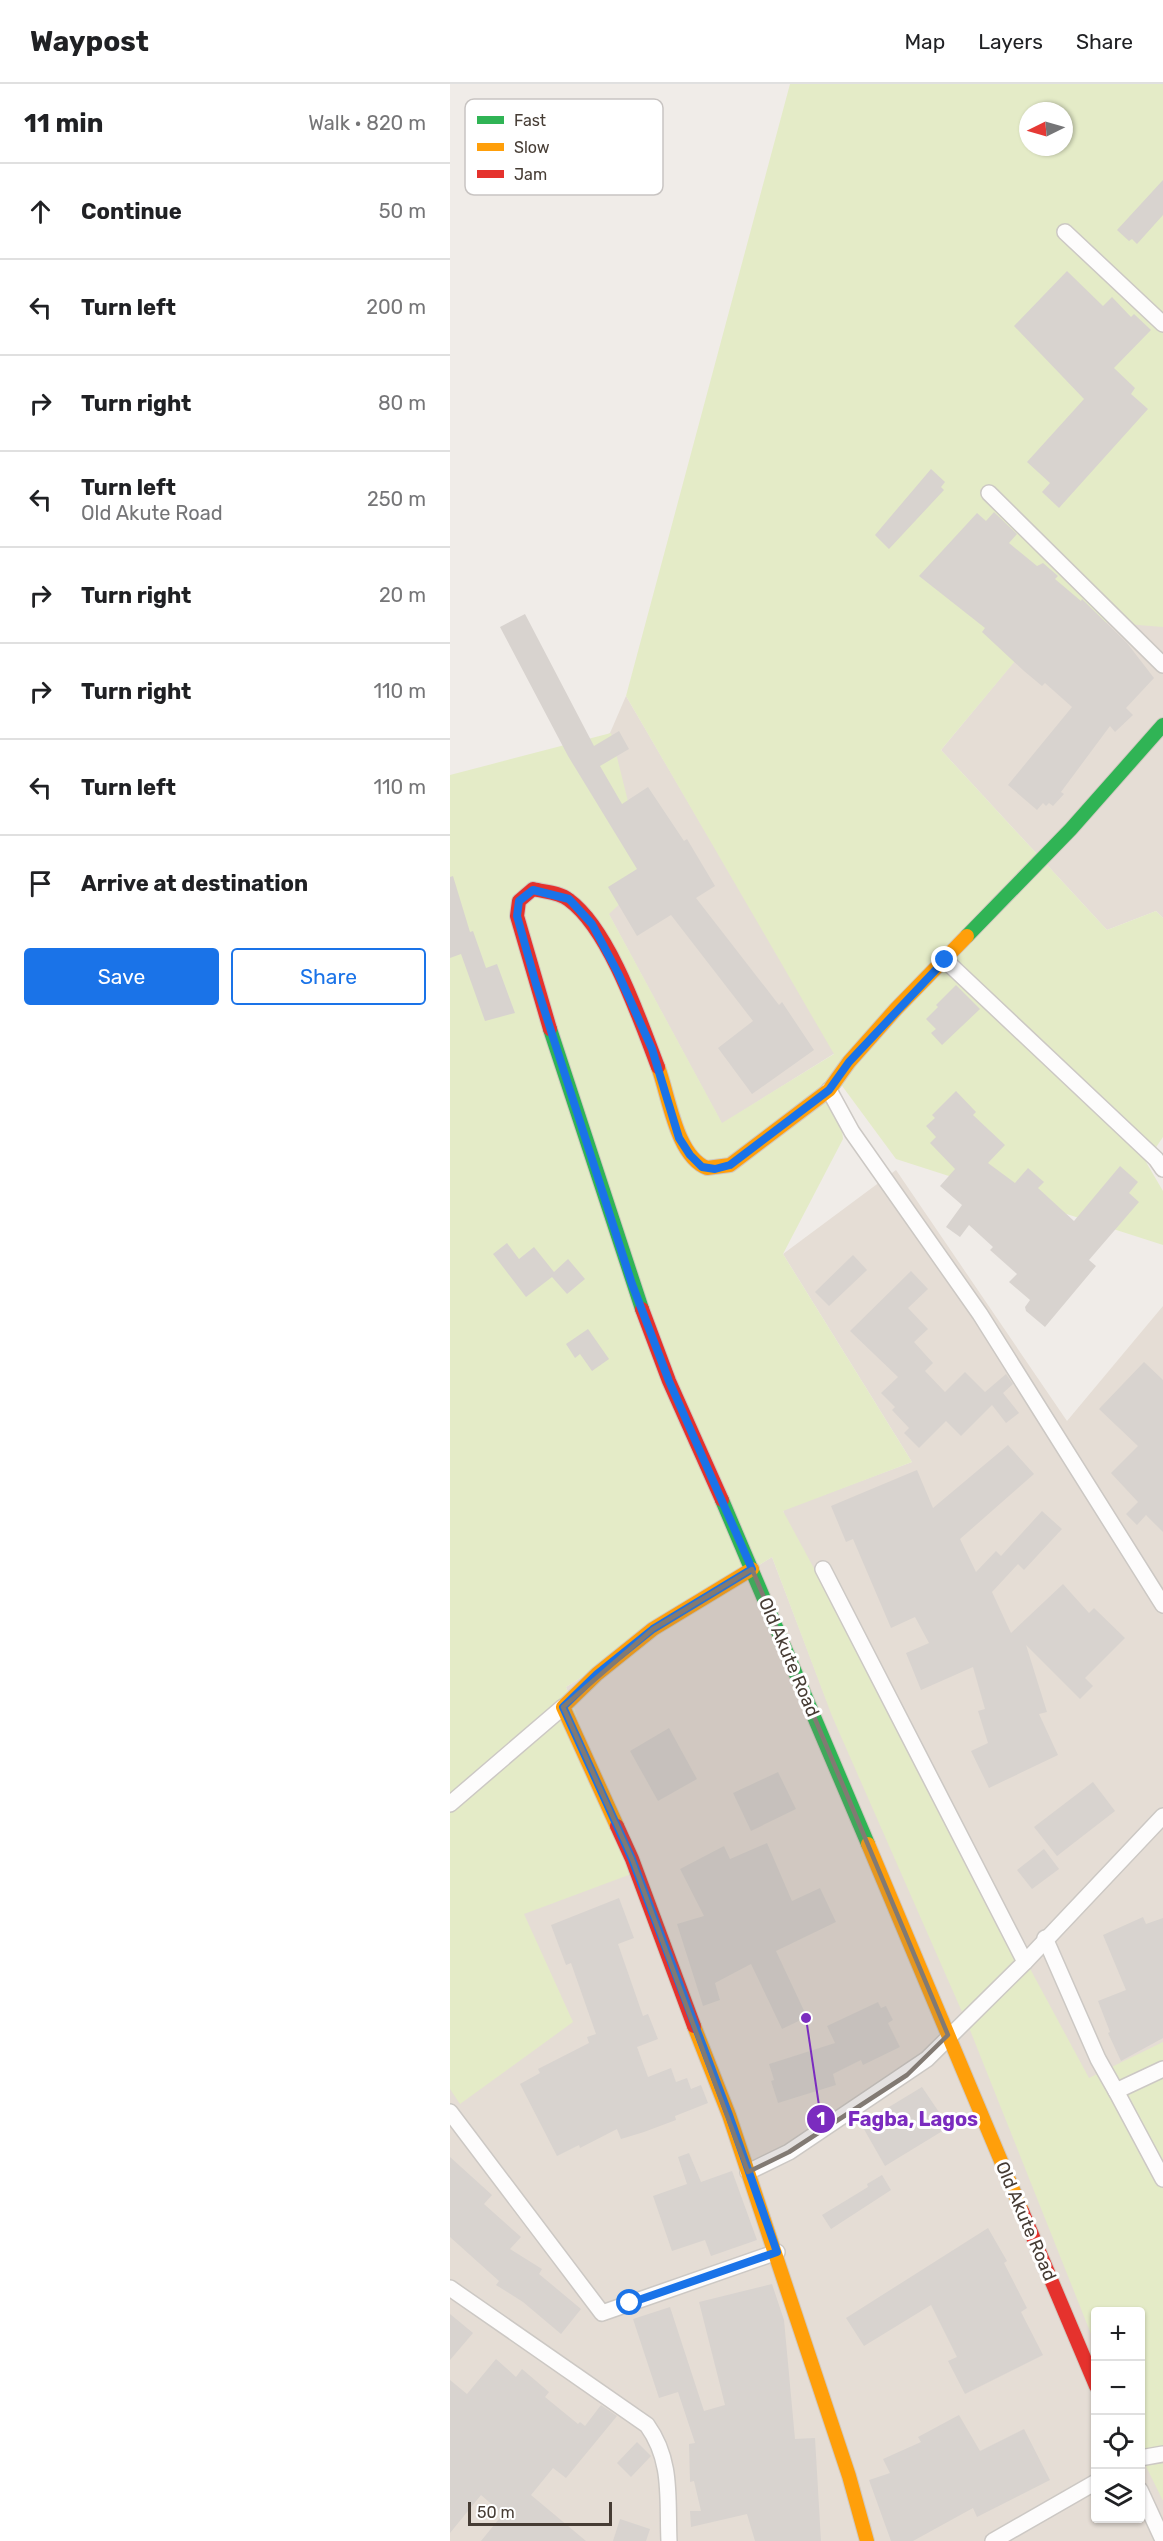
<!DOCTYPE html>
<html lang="en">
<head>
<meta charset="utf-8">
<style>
  :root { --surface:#fff; --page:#f6f6f6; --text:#202124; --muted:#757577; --line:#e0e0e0; --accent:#1a73e8 }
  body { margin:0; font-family:Rubik,sans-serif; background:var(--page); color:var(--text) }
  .controls { position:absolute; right:18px; bottom:18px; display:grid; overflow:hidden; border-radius:6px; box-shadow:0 2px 4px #0004 }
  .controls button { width:54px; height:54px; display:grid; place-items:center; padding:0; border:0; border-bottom:2px solid var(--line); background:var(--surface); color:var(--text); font:30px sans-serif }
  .compass { position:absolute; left:569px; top:18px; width:54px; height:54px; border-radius:50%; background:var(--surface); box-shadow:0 2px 4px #0004; rotate:265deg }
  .scale { position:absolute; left:18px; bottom:15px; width:144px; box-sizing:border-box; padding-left:6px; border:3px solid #463c34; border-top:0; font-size:16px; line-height:21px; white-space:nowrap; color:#463c34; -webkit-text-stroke:4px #fff; paint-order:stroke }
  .stop { position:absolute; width:18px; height:18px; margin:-14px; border:4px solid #1a73e8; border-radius:50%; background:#fff }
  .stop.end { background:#1a73e8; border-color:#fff; box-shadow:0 2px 6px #0008 }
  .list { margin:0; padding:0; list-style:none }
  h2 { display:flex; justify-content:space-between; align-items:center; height:78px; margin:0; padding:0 24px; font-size:26px }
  h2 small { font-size:20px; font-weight:400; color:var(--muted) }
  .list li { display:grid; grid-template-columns:39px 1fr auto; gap:18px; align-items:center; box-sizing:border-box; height:96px; padding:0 24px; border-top:2px solid var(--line) }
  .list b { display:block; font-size:22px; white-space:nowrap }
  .list p { margin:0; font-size:20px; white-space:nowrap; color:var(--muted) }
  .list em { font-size:20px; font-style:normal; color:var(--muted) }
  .actions { display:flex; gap:12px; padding:18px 24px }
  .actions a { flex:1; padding:14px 0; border:2px solid var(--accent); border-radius:6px; text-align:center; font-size:21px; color:var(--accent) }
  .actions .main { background:var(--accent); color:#fff }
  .icon { flex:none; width:33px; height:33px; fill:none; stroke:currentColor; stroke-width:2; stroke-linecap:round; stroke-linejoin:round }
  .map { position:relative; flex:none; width:713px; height:2457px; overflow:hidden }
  header { display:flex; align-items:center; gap:36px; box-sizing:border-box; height:84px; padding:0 30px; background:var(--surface); border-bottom:2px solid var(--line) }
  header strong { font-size:28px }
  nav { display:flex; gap:33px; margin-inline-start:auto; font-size:21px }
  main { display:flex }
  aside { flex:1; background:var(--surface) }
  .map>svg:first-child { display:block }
  .residential { fill:#e5ddd5; fill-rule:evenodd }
  .green { fill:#e4ebc7; fill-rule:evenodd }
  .building { fill:#d8d3cf }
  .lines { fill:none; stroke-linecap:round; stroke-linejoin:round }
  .street-casing { stroke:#ccc8c4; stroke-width:18 }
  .fast-casing { stroke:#d1c9c0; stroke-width:16 }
  .slow-casing { stroke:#d1c9c0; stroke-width:16 }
  .jam-casing { stroke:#d1c9c0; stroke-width:16 }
  .street { stroke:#fdfcfc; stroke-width:15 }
  .fast { stroke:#30b455; stroke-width:14 }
  .slow { stroke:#ff9f0a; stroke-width:14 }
  .jam { stroke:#e5322d; stroke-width:14 }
  .route { stroke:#1a73e8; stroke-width:8 }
  .marked { fill:#827a73; fill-opacity:0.2; stroke:#827a73; stroke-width:4.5; stroke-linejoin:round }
  .labels { text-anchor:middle; stroke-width:6; stroke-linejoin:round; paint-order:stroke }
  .street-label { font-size:18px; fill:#463c34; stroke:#fff }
  .key { fill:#fff; stroke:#c8c4c2; stroke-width:1.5 }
  .key-label { font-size:16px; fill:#463c34 }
  .leader { fill:none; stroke:#7b2cbf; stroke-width:2 }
  .callout-dot { fill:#7b2cbf; stroke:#fff; stroke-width:2 }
  .mark-label { font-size:18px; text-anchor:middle; font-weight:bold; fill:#fff }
  .callout-label { font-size:20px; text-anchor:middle; font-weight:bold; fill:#7b2cbf; stroke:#fff; stroke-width:6; stroke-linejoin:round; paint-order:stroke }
</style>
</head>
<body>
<header>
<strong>Waypost</strong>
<nav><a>Map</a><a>Layers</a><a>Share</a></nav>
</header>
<main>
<aside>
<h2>11 min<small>Walk · 820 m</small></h2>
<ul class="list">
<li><svg class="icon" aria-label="ahead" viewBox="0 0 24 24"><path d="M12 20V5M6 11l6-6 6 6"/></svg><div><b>Continue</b></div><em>50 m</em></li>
<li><svg class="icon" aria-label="left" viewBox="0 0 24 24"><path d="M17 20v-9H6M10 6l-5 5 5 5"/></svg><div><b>Turn left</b></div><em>200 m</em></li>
<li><svg class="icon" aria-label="right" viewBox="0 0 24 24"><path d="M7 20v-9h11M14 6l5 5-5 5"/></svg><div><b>Turn right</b></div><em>80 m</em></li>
<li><svg class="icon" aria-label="left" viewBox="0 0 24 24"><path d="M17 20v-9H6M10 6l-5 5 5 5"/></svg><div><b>Turn left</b><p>Old Akute Road</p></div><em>250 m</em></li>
<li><svg class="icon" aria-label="right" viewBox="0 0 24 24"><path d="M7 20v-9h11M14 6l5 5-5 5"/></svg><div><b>Turn right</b></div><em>20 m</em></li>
<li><svg class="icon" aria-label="right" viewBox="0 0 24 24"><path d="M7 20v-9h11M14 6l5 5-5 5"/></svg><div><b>Turn right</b></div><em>110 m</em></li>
<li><svg class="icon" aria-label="left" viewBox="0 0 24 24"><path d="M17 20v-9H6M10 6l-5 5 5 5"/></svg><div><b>Turn left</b></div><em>110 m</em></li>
<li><svg class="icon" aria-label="arrive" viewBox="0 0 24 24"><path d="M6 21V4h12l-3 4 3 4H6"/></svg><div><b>Arrive at destination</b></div></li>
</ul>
<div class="actions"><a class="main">Save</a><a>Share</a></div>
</aside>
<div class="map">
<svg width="713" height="2457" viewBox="0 0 713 2457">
  <rect width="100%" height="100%" fill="#f0ece8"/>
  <!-- residential -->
  <g class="residential">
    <polygon points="713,0 713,834 706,827 657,846 491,666 626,503 614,27"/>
    <polygon points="176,612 385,969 272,1040 87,697 160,649"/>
    <path d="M446,1086L617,1337L713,1222V2457H0V1640L127,1633L116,1603L322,1473L378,1620L333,1426L462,1378L333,1170ZM646,2228H690V2434H646Z"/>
  </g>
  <!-- green -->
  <path class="green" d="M340,0H713V543L601,534L491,666L657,846L706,827L713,834V1053L696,1078L713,1107V1161L446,1075L387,995L393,1055L333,1170L462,1378L333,1427L639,1994L713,1958V2417L691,2372L690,2228H646L645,2260L520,1946L382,1632L322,1473L116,1603L184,1789L74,1830L123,1938L10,2020L0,2005V691L161,649L197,794L159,830L272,1039L384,970L176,612ZM578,27H614V63H578Z"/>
  <!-- building -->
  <g class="building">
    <polygon points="713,96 713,131 687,160 682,155 679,157 667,146"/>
    <polygon points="617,187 653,222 662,213 681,233 684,230 701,246 664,284 685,304 681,310 698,325 609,424 592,408 600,399 577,378 634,315 564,242"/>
    <polygon points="481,385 495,398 491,403 494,406 439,465 425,451"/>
    <polygon points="544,428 567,450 559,459 587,482 593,479 608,492 605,495 631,517 632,515 677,559 704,594 676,624 683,631 665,648 660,642 611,708 614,710 603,722 599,719 596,722 593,719 587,726 558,701 622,623 595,599 592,602 574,587 532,548 535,544 469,492 527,429 536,437"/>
    <polygon points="75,530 144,662 169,647 179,665 150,682 172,720 198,703 234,757 237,755 265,802 246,814 329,921 332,918 364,966 302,1010 268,964 303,937 221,831 187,852 158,803 187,785 118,672 50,543"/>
    <polygon points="3,792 20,848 23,847 36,884 47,880 65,929 35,937 11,870 0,874 0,793"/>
    <polygon points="506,901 530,925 492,961 481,949 486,945 476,935 488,923 486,921"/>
    <polygon points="506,1007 526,1028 523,1031 555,1061 538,1079 565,1099 578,1084 594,1098 588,1104 624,1137 670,1082 688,1098 679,1109 689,1118 639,1176 646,1182 595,1243 576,1227 575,1223 580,1216 559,1198 567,1190 540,1166 543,1163 519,1141 510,1153 496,1143 512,1121 490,1102 505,1085 480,1059 486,1053 476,1042 485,1034 482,1031"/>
    <polygon points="57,1159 69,1175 84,1163 104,1188 118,1175 135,1195 117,1210 102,1193 76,1213 43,1170"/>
    <polygon points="403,1171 417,1186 379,1222 365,1208"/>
    <polygon points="461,1187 478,1205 458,1224 478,1245 464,1258 483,1279 475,1287 495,1308 515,1288 535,1308 556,1290 563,1300 553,1309 569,1329 556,1339 542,1321 511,1352 496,1337 469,1364 454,1349 459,1344 442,1326 445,1323 431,1309 448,1293 400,1247"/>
    <polygon points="138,1245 159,1275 142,1287 130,1270 125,1274 116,1260"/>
    <polygon points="694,1278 713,1296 713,1448 696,1431 687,1441 676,1430 688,1418 661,1389 688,1362 649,1325"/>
    <polygon points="558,1361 584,1390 510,1455 526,1488 546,1467 551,1472 592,1427 612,1445 574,1486 568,1480 542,1508 561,1549 613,1500 639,1529 644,1524 675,1554 635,1594 643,1602 630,1615 576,1561 597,1628 589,1630 608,1671 539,1704 521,1667 538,1659 528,1627 535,1625 523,1583 471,1606 456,1569 479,1559 465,1533 441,1544 403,1455 396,1458 381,1422 467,1386 483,1424"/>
    <polygon points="219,1644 247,1695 208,1717 180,1667"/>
    <polygon points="328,1688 346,1725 301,1747 283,1709"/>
    <polygon points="643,1698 665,1727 607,1772 584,1743"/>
    <polygon points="317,1759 342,1817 370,1804 386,1838 326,1867 357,1933 332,1945 301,1880 265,1899 270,1916 253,1922 227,1840 254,1832 230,1785 274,1762 280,1775"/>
    <polygon points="594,1765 609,1785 582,1805 567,1786"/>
    <polygon points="169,1814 184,1854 168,1860 193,1932 198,1930 208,1955 187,1963 198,1993 221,1984 226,1998 237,1994 241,2005 251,2001 258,2019 225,2032 226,2036 194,2048 171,2055 167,2045 130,2064 129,2061 107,2072 70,2000 90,1989 88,1985 139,1959 137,1953 146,1950 121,1879 116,1881 101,1841"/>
    <polygon points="693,1833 696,1840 713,1834 713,1954 671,1977 658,1949 660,1948 648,1917 676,1906 653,1851"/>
    <polygon points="428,1918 431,1924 436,1922 443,1936 438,1939 450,1963 413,1981 411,1976 383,1990 386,2001 328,2019 321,1997 324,1996 319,1980 385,1959 377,1942"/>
    <polygon points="472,2003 499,2043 435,2082 411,2040"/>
    <polygon points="239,2069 251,2098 282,2087 307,2156 261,2172 255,2156 222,2167 203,2112 237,2100 228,2073"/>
    <polygon points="0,2073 42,2111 34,2120 71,2153 60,2165 92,2185 89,2190 131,2225 111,2250 73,2218 46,2201 49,2197 0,2153"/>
    <polygon points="432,2091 441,2106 381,2145 372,2131 418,2103 417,2100"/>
    <polygon points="538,2144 557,2177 554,2179 577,2224 571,2228 593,2271 515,2310 498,2277 507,2273 481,2221 414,2262 396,2234"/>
    <polygon points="322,2200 334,2236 345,2355 365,2354 371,2457 305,2457 297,2430 241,2443 240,2427 251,2427 244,2397 240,2398 239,2360 245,2359 228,2308 209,2314 183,2235 220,2223 254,2327 275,2321 249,2218"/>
    <polygon points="0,2230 23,2249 0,2276"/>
    <polygon points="46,2275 66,2293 72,2285 99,2308 95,2313 128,2340 130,2338 135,2342 151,2321 167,2332 116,2394 103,2384 81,2411 136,2457 31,2457 53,2430 31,2411 0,2449 0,2296 17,2310"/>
    <polygon points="509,2331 530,2367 574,2345 600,2396 527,2433 523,2424 463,2457 441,2457 419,2396 440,2389 433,2375 471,2358 468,2353"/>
    <polygon points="187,2358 201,2372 181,2393 167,2379"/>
    <polygon points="170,2435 200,2445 196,2457 163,2457"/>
  </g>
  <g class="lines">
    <!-- street casing -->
    <g class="street-casing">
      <g id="street">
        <polyline points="615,148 713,240"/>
        <polyline points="539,409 713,581"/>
        <polyline points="495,876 706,1075 713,1085"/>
        <polyline points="379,1006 402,1048 530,1230 713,1521"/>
        <polyline points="373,1485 575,1878"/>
        <polyline points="0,1720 113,1623"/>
        <polyline points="595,1854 648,1975 666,2007 713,1985"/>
        <polyline points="666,2007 713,2095"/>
        <polyline points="0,2028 152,2229 327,2168"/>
        <polyline points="298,2088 339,2068 477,1975 575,1878 713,1732"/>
        <path d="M0,2204L197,2341C223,2377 217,2415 219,2457"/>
        <polyline points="690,2374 713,2370"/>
        <polyline points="690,2406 713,2456"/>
        <polyline points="543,2457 646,2398"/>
      </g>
    </g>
    <!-- fast casing -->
    <g class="fast-casing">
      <g id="fast">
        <polyline points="517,852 621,745 713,641"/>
        <polyline points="100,945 192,1225"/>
        <polyline points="272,1416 418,1760"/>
      </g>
    </g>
    <!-- slow casing -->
    <g class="slow-casing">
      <g id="slow">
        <path d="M208,983C219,1012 226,1072 257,1084L280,1081L379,1006L399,978L446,925L517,852"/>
        <polyline points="167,1742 113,1623 147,1590 203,1545 302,1485"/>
        <polyline points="418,1760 572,2127"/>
        <polyline points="244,1942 279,2031 399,2392 417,2457"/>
      </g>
    </g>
    <!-- jam casing -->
    <g class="jam-casing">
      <g id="jam">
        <path d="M100,945L67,832L69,817L83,805C95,808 109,808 119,816C159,845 190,936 208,983"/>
        <polyline points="192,1225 219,1297 272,1416"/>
        <polyline points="167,1742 182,1775 244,1942"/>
        <polyline points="572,2127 646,2302"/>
      </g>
    </g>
    <!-- street -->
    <use href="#street" class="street"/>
    <!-- fast -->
    <use href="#fast" class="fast"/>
    <!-- slow -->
    <use href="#slow" class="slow"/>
    <!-- jam -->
    <use href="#jam" class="jam"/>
  </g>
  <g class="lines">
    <!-- route -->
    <polyline class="route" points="180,2219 327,2168 279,2031 182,1775 113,1623 147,1590 203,1545 302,1485 219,1297 182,1200 86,900 67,832 69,817 83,806 119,815 142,840 168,889 202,965 229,1054 240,1071 252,1083 265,1085 280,1081 379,1006 399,978 495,876"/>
  </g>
  <!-- marked area -->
  <path class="marked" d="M302,1485L498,1951L457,1991L339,2068L298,2088L182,1775L113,1623L203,1545Z"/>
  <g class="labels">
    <!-- street labels -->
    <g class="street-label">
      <text transform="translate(339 1573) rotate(67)" y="6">Old Akute Road</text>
      <text transform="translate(576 2137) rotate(67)" y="6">Old Akute Road</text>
    </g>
  </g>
  <!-- legend -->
  <rect x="15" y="15" width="198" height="96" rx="9" class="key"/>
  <rect x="27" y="32" width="27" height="8" fill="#30b455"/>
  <rect x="27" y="59" width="27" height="8" fill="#ff9f0a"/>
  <rect x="27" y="86" width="27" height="8" fill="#e5322d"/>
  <g class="key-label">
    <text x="64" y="42">Fast</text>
    <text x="64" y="69">Slow</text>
    <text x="64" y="96">Jam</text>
  </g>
  <!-- callouts -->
  <path class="leader" d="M356 1934L371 2035"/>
  <g class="callout-dot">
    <circle cx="356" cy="1934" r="6"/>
    <circle cx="371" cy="2035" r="15"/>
  </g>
  <g class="mark-label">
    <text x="371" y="2041">1</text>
  </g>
  <g class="callout-label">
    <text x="463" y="2042">Fagba, Lagos</text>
  </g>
</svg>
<div class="controls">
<button>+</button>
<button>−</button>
<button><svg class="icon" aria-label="locate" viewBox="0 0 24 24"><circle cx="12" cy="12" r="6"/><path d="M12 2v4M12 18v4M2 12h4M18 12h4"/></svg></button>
<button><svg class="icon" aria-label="layers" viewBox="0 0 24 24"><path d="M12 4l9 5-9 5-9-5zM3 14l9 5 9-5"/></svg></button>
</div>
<svg class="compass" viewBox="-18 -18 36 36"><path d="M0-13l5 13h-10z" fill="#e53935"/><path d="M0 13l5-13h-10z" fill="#757577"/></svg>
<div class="scale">50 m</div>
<div class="stop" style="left:180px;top:2219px"></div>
<div class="stop end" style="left:495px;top:876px"></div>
</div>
</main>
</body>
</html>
